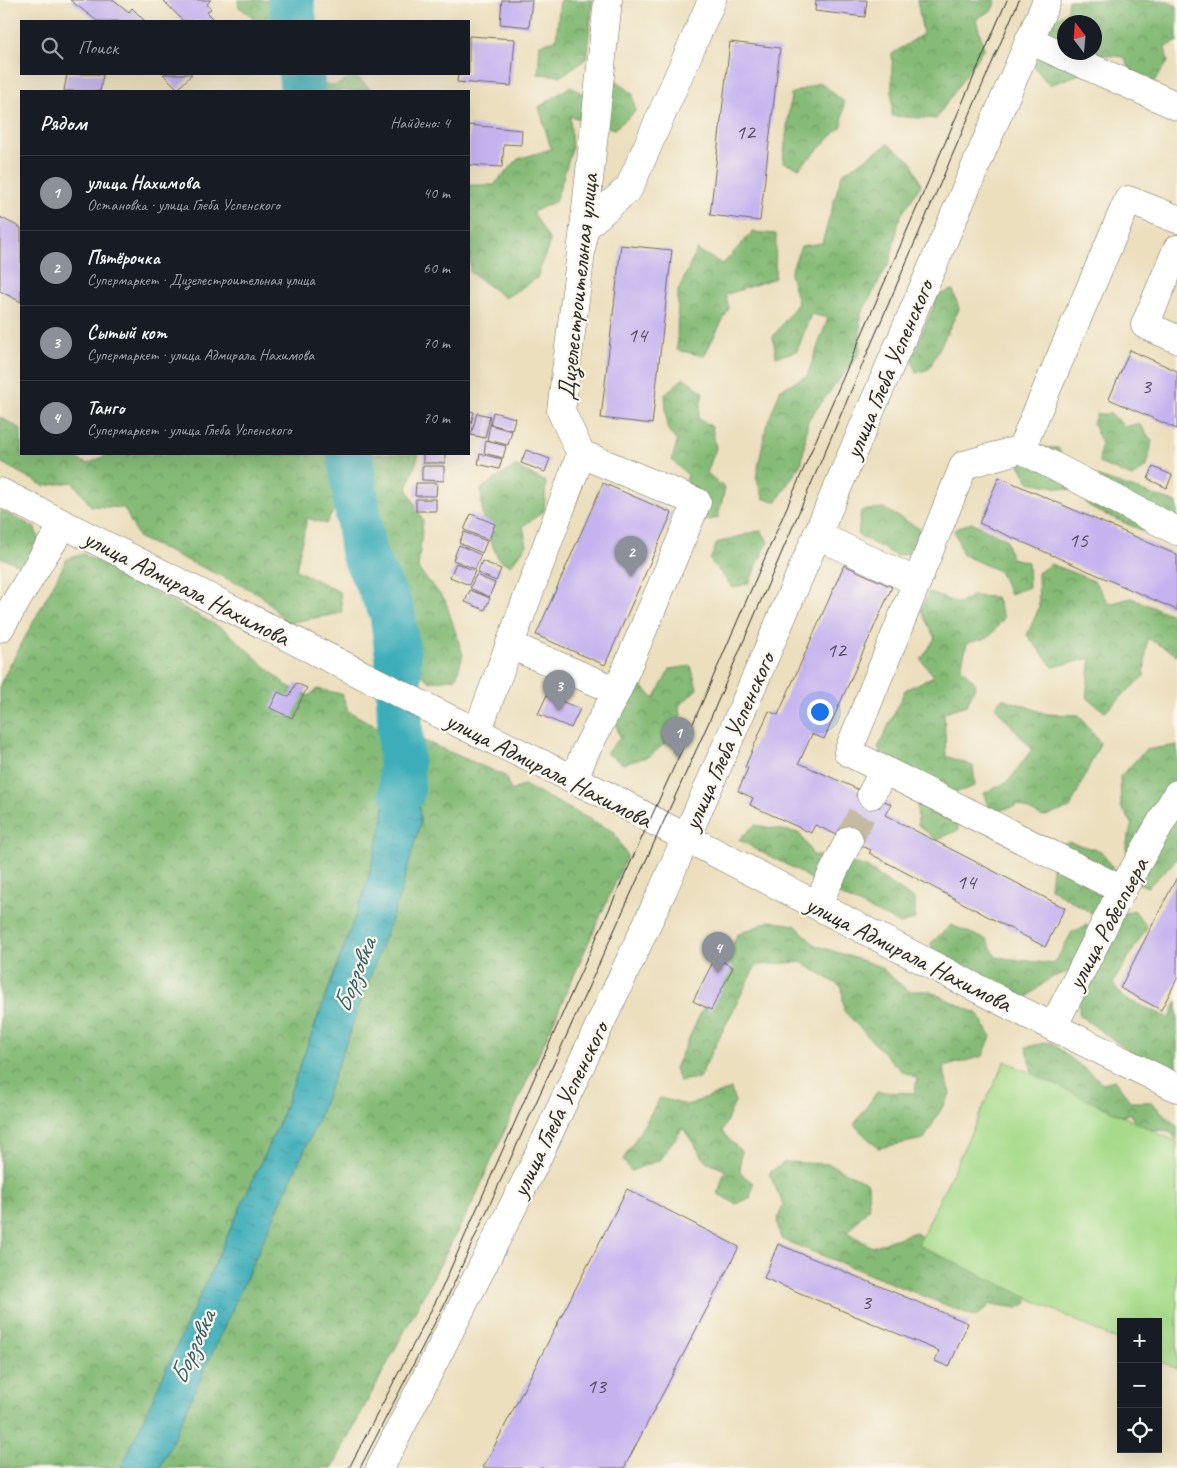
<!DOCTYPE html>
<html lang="ru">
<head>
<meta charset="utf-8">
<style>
  :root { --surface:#171b24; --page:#242831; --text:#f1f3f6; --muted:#9ea1a6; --line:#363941; --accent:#8c9099 }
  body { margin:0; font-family:Caveat,sans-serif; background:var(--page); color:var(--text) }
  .controls { position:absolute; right:15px; bottom:15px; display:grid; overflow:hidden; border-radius:0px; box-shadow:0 5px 20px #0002 }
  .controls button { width:45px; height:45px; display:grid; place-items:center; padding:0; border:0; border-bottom:1px solid var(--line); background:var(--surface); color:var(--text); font:25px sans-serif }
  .compass { position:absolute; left:1057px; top:15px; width:45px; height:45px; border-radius:50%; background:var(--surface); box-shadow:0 5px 20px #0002; rotate:344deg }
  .you { position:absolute; left:819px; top:711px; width:18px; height:18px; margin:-12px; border:4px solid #fff; border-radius:50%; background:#1a73e8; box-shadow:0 0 0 8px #1a73e833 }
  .badge { display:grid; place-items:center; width:32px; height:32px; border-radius:50%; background:var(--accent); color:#fff; font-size:16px; font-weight:700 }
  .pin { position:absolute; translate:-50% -41px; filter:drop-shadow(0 1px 2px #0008) }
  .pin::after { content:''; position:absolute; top:26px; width:18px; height:15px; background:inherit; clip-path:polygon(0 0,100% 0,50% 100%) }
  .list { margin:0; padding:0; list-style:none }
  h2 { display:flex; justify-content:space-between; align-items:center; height:65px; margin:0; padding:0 20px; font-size:21px }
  h2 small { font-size:16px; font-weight:400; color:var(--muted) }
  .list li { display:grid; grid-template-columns:32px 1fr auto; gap:15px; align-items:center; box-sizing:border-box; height:75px; padding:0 20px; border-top:1px solid var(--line) }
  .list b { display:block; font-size:19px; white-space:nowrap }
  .list p { margin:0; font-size:16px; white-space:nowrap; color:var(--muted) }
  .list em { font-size:16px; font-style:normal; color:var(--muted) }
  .icon { flex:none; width:28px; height:28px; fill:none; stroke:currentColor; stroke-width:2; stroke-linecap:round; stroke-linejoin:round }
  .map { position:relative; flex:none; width:1177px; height:1468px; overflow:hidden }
  .search { position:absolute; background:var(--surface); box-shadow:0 5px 20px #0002; left:20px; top:20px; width:450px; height:55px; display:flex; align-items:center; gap:12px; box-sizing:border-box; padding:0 18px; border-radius:0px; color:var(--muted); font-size:19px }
  .panel { position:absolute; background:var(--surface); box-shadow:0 5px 20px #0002; left:20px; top:90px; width:450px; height:365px; border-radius:0px }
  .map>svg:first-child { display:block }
  .forest { fill:url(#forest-crowns); stroke:#587351; fill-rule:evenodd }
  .pitch { fill:#a7db8b; stroke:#69835b }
  .water { fill:url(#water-ripples); stroke:#346c72 }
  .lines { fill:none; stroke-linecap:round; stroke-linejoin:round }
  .river { stroke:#3eaeb9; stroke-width:46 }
  .building { fill:#c5b3ef }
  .minor-tunnel { stroke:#c5bba1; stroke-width:28; stroke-dasharray:28 14; stroke-linecap:butt }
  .minor-casing { stroke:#6f6a5e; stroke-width:29 }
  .minor { stroke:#fff; stroke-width:28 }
  .tram { stroke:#2b2b2b; stroke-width:1 }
  .labels { text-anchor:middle; stroke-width:4.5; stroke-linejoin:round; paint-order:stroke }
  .number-label { font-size:22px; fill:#524d5c }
  .street-label { font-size:25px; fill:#2b2b2b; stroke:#fbf7ec }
  .water-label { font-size:26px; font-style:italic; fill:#335f64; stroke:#fbf7ec }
</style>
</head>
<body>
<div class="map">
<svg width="1177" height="1468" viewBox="0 0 1177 1468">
  <defs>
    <pattern id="forest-crowns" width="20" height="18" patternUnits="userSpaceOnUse" patternTransform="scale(1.25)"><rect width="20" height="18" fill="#85bb77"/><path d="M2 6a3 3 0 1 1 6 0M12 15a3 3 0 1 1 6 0" fill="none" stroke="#6d9862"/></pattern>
    <pattern id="water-ripples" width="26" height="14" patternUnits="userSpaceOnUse" patternTransform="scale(1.25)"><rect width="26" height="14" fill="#3eaeb9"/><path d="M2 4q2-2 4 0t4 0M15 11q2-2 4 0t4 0" fill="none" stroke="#348e97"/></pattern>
  </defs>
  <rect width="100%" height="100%" fill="#fbf7ec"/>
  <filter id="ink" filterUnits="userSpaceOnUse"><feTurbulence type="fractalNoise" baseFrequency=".02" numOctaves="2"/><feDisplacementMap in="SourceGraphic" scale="10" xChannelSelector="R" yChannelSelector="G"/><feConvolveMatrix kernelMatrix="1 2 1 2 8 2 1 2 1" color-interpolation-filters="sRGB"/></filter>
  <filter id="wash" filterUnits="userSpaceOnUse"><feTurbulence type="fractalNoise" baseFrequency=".0096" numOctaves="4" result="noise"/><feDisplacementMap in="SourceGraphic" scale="20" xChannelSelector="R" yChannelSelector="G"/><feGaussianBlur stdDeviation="1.12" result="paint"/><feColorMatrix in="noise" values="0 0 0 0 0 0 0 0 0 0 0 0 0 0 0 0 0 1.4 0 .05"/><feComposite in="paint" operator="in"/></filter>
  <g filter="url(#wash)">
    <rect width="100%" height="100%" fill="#ecdfbe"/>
    <!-- forest -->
    <g class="forest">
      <polygon points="238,0 279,0 283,6 286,21 251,21 253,17 239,7"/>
      <polygon points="560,0 593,0 586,59 561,76 538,74 540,44 556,40"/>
      <polygon points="917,0 996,0 992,10 976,19 984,48 936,119 892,116 892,54 923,34"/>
      <path d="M1068,0H1163L1177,6V42L1165,47L1168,62L1154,82L1135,79L1124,57L1094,54L1080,74L1049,85L1031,63L1049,25L1068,10ZM1064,22H1094V52H1064Z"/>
      <polygon points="355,75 371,90 370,91 301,91 314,82 335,86"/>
      <polygon points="615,79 633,94 635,112 614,129 570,116 572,148 556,201 533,212 550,241 537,278 505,298 470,272 469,185 494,185 518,159 551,149 539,107 571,86 584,95"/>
      <polygon points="820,82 844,102 842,126 799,168 783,162 791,94"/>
      <polygon points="888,144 912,162 921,185 900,217 890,261 860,316 860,353 808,420 802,462 777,501 764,499 756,478 766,427 781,389 807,376 828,318 811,314 797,351 776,357 773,337 798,303 790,274 801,246 822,243 842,174"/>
      <polygon points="752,232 776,234 775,278 725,295 729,308 704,356 677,350 678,291 697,250 723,264"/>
      <polygon points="953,290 959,309 929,369 916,373 911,358 938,295"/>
      <polygon points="684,378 703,392 698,418 712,427 716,448 707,473 725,488 718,518 700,522 677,506 688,475 672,460 677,442 667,428 665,394"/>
      <polygon points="1097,414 1112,414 1125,427 1139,423 1152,441 1147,467 1132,477 1099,463 1101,443 1093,423"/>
      <polygon points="0,417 21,429 21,454 68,454 87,464 107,455 107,454 329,454 328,464 344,492 326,524 307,518 296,570 340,592 342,613 287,623 260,594 139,538 124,508 91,506 73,482 44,486 0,462"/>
      <polygon points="1036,447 1058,448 1078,483 1093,475 1177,503 1177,546 1091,508 1076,491 1029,482 1019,465"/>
      <polygon points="356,454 419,454 407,488 423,521 418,569 445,600 463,655 456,678 430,682 383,642 357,559 370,490 359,469"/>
      <polygon points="515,466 546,482 544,511 523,526 527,545 511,565 499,560 483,523 481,489"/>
      <polygon points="883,508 920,529 918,550 897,556 858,535 861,511"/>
      <polygon points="0,510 34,527 41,542 35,558 20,565 0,557"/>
      <polygon points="971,522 1006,539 1011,558 1028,562 1029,587 1010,594 999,571 963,555 954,530"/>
      <polygon points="761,530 768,542 749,583 733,588 710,560 717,543"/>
      <polygon points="83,554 225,630 286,685 309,696 317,689 342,694 348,711 390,734 388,781 381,828 365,890 278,1125 121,1468 0,1468 0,684 67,559"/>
      <polygon points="1051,564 1094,581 1109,604 1131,598 1177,617 1177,655 1147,638 1144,676 1105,712 1086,697 1091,658 1053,667 1027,635 1039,608 1038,573"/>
      <polygon points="928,592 959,604 973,596 996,597 1004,618 988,638 967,643 961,668 976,684 967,705 944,712 946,756 973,766 975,786 954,793 958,830 937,840 918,825 917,803 894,787 878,748 905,690 934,676 921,660 935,638 921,611"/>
      <polygon points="691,666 697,689 679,706 684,727 650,756 623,764 606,753 620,738 614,716 629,687 640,684 654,699 670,669"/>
      <polygon points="1002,698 1047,714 1079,715 1100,743 1070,808 1043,817 1019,805 990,813 984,793 1008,782 1032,749 995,707"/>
      <polygon points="406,733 505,776 511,791 524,785 614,832 627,856 473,1202 332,1468 160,1468 317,1122 400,895 420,824 418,768"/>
      <polygon points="1177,745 1177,859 1148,887 1134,882 1126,847 1132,823 1121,807 1120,777 1145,750"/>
      <polygon points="755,825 799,833 813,855 865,866 915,900 915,919 901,924 825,888 795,869 752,847 739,839"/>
      <polygon points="1068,842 1101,851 1115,872 1116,899 1091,913 1050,888 1054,847"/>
      <polygon points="1134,910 1147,927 1113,983 1123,998 1170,1018 1177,1001 1177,1082 1168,1079 1079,1015 1080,987 1114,917"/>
      <polygon points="769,921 795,925 815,945 879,966 908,991 929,991 978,1014 991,1036 983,1056 943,1067 950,1094 924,1139 878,1148 854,1125 877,1092 915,1093 917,1078 900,1070 844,1011 842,987 801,962 756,965 699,1078 679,1081 675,1068 737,935"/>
      <polygon points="951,925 987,940 996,957 1054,964 1072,932 1087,925 1094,939 1077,969 1050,978 1019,1004 934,963 931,943"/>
      <polygon points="1050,1042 1103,1083 1114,1080 1131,1102 1151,1102 1177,1126 1177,1141 1170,1131 1141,1129 1130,1113 1116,1119 1033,1077 1026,1047"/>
      <polygon points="731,1089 735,1102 722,1132 741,1151 740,1173 753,1183 750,1198 736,1204 718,1194 725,1170 706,1162 683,1128 659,1160 631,1171 623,1160 660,1098 687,1105"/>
      <polygon points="785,1162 829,1164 868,1183 869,1208 847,1232 872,1247 915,1232 939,1250 1024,1285 1028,1303 1018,1308 991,1304 976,1317 781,1239 777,1222 783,1204 769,1173"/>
    </g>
    <!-- pitch -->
    <polygon class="pitch" points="1005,1061 1177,1142 1177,1369 1158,1360 1158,1322 1121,1322 1121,1342 918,1245"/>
    <!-- water -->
    <polygon class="water" points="390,722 415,735 418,768 420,824 400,895 317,1122 160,1468 121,1468 278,1125 365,890 381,828 388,781"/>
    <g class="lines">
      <!-- river -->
      <g class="river">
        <polyline points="291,0 294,21"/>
        <polyline points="301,74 303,91"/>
        <polyline points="350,454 363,552 392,612 398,656 402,791"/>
      </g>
    </g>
    <g id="blocks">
      <!-- building -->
      <g class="building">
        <polygon points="70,0 114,0 129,12 132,8 145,21 97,21"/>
        <polygon points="163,0 211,0 207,4 211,9 207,12 216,21 183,21"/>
        <polygon points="502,0 532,0 529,27 500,24"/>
        <polygon points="816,0 867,0 865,17 815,11"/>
        <polygon points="469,36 515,39 511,86 457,82 458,74 469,74"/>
        <polygon points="730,42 780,48 760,221 710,215"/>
        <polygon points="67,74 96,74 103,75 100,91 64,91"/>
        <polygon points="163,74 192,74 178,89"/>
        <polygon points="469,125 522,130 521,145 504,144 502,167 469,165"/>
        <polygon points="0,217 21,228 21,302 0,291"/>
        <polygon points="621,245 672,250 652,424 601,418"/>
        <polygon points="1130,350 1177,371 1177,429 1109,399"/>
        <polygon points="469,411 474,412 469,431"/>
        <polygon points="493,412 515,418 512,430 490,424"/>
        <polygon points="477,413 490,416 485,438 471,435"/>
        <polygon points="490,425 512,431 508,445 487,440"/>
        <polygon points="486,441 506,446 503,458 484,453"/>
        <polygon points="526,450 550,459 545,472 521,463"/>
        <rect x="423" y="454" width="22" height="9"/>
        <polygon points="480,454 502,459 499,469 478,464"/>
        <polygon points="422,466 444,466 444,481 422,480"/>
        <polygon points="1153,467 1172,475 1167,488 1148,479"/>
        <polygon points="999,477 1177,555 1177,610 979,523"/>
        <polygon points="416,483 437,483 436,496 415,496"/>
        <polygon points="603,483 672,513 605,665 536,635"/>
        <rect x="416" y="499" width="20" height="12"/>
        <polygon points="471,514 495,524 489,540 464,530"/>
        <polygon points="464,532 487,541 482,553 459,543"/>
        <polygon points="459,545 481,555 475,569 453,560"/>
        <polygon points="482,561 501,569 496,581 477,573"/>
        <polygon points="456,563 475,571 469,585 450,577"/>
        <polygon points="844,565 892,587 824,739 812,734 799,763 891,804 885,815 1065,908 1045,947 869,853 871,850 815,825 811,833 750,805 753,798 738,791 748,768 745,767 769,711 778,715"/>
        <polygon points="476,575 495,583 489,597 470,588"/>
        <polygon points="470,590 490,598 485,610 465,602"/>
        <polygon points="296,683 307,688 292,718 270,708 278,692 289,697"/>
        <polygon points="547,695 580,709 571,728 538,714"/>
        <polygon points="1177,877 1177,979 1161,1010 1120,988"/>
        <polygon points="715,958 733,967 711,1010 693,1001"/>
        <polygon points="627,1189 739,1247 624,1468 483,1468"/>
        <polygon points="778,1244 968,1323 949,1367 935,1361 939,1351 764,1278"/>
      </g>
    </g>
  </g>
  <g filter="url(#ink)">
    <use href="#blocks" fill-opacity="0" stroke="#6f6a5e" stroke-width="1"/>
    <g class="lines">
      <!-- minor-tunnel -->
      <polyline class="minor-tunnel" points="849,840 871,795"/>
      <!-- minor casing -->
      <g class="minor-casing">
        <g id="minor">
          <polyline points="1029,40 1177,106"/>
          <polyline points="1177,219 1128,200 1021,449 1177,531"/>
          <polyline points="584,228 629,188 712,0"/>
          <polyline points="1177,249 1145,325 1177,339"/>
          <polyline points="1021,449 964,465 848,752 1122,890"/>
          <polyline points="0,492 448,718 618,801 650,819 1019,1010 1177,1088"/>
          <polyline points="817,535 917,582"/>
          <polyline points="0,628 45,553 64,525"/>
          <polyline points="510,645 617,691 697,502 581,454"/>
          <polyline points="477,732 581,454 561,411 584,228 608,0"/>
          <polyline points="574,779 585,752 617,691"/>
          <polyline points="871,795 884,770"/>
          <polyline points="817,905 849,840"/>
          <polyline points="1053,1027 1122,890 1177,794"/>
          <polyline points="380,1468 533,1167 663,890 729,740 1047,0"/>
        </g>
      </g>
      <!-- minor -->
      <use href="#minor" class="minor"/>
      <!-- tram -->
      <g class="tram">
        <polyline points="349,1468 439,1295 575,985 678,758 1007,0"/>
        <polyline points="360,1468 445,1303 708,724 1019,0"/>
      </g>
    </g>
  </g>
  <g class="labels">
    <!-- number labels -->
    <g class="number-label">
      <text x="745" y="139">12</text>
      <text x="637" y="342">14</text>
      <text x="1146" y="393">3</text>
      <text x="1078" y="547">15</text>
      <text x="836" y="657">12</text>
      <text x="966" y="889">14</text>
      <text x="866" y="1309">3</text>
      <text x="596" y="1393">13</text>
    </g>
    <!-- street labels -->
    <g class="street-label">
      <text transform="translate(577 287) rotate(-84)" y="9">Дизелестроительная улица</text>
      <text transform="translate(888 369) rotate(-67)" y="9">улица Глеба Успенского</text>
      <text transform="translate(187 587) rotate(27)" y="9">улица Адмирала Нахимова</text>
      <text transform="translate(728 741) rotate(-66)" y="9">улица Глеба Успенского</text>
      <text transform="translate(549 769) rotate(27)" y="9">улица Адмирала Нахимова</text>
      <text transform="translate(1107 923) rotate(-62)" y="9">улица Робеспьера</text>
      <text transform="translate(909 953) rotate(27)" y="9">улица Адмирала Нахимова</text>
      <text transform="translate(559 1109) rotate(-64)" y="9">улица Глеба Успенского</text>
    </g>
    <!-- water labels -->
    <g class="water-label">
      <text transform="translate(354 975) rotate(-69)" y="9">Борзовка</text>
      <text transform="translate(192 1347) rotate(-66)" y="9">Борзовка</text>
    </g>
  </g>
</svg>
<div class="controls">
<button>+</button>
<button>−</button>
<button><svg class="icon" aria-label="locate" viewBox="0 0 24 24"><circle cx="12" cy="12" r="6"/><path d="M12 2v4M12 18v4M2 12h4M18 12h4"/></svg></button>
</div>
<svg class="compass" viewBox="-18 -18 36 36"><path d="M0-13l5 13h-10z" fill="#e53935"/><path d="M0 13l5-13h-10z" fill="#9ea1a6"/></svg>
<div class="you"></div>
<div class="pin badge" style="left:678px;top:758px">1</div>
<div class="pin badge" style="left:631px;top:577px">2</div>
<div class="pin badge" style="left:559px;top:711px">3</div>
<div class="pin badge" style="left:718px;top:973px">4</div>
<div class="search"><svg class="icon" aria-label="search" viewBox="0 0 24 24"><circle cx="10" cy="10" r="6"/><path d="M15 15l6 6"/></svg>Поиск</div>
<section class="panel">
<h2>Рядом<small>Найдено: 4</small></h2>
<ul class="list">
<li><span class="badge">1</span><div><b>улица Нахимова</b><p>Остановка · улица Глеба Успенского</p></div><em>40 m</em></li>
<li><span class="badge">2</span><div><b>Пятёрочка</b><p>Супермаркет · Дизелестроительная улица</p></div><em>60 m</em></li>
<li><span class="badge">3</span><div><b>Сытый кот</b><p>Супермаркет · улица Адмирала Нахимова</p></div><em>70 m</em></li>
<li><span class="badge">4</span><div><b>Танго</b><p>Супермаркет · улица Глеба Успенского</p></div><em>70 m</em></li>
</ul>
</section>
</div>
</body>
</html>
